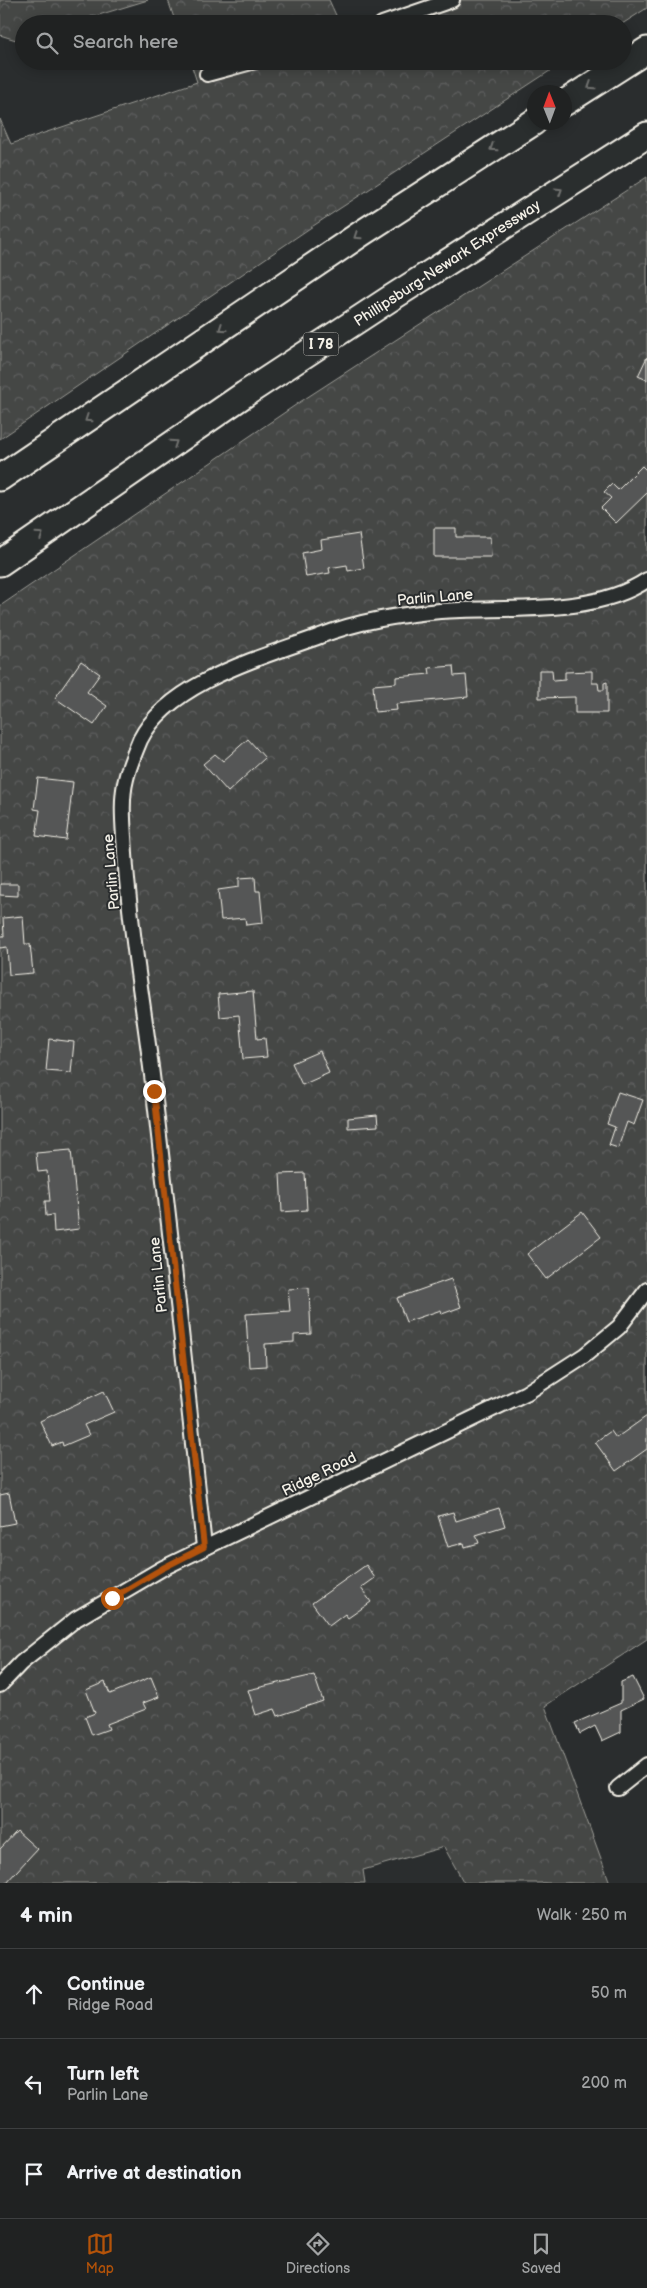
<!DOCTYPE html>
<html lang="en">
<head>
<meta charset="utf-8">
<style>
  :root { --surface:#202222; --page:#2d2f2f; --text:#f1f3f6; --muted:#a2a4a5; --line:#3d3f40; --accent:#b45309 }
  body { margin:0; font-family:"Balsamiq Sans",sans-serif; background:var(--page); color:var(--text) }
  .compass { position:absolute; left:527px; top:85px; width:45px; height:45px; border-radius:50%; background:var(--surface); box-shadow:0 2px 12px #0003; rotate:359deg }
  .stop { position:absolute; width:15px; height:15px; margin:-11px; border:4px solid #b45309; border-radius:50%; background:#fff }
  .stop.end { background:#b45309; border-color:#fff; box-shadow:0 1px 5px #0008 }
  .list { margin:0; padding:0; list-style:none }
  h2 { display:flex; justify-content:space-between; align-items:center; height:65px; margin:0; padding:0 20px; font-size:21px }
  h2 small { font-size:16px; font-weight:400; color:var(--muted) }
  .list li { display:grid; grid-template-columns:32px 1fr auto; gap:15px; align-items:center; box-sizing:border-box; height:90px; padding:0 20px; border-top:1px solid var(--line) }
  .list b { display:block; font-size:19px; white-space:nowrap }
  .list p { margin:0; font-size:16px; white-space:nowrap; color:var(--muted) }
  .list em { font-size:16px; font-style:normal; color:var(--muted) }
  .icon { flex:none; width:28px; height:28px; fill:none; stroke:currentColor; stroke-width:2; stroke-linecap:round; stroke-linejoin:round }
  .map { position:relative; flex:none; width:647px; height:1883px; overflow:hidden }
  .search { position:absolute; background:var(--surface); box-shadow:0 2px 12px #0003; left:15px; right:15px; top:15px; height:55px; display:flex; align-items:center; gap:12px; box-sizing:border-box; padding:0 18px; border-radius:28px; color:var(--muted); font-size:19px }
  .sheet { height:335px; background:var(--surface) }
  nav { display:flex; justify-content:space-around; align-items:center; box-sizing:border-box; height:70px; border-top:1px solid var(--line); background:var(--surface); font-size:14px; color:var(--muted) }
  nav a { display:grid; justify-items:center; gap:2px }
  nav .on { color:var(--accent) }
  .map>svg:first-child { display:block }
  .forest { fill:url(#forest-crowns); stroke:#9c9c96 }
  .building { fill:#555756; stroke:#f4f1e8 }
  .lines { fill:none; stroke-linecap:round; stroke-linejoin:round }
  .minor-casing { stroke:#f4f1e8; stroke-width:18 }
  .motorway-casing { stroke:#f4f1e8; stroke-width:29 }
  .minor { stroke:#2a2d2e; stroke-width:14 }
  .motorway { stroke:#2a2d2e; stroke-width:25 }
  .oneway { stroke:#71726f }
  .route { stroke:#b45309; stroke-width:6 }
  .labels { text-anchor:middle; stroke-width:4; stroke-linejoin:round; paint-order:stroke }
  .shield { fill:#2a2d2e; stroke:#b7b6b0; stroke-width:1 }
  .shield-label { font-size:14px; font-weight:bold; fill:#f4f1e8 }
  .street-label { font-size:15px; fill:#f4f1e8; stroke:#2a2d2e }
</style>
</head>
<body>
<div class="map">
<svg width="647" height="1883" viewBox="0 0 647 1883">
  <defs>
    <pattern id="forest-crowns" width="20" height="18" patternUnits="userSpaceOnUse" patternTransform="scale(1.25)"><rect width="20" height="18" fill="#444645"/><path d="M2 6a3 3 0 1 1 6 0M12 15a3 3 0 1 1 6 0" fill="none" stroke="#606160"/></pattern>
  </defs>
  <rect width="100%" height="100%" fill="#2a2d2e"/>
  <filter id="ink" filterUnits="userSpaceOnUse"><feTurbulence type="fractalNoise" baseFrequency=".02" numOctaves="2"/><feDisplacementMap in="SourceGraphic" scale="10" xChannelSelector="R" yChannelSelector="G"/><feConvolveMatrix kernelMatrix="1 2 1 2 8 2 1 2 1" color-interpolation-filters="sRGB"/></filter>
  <g filter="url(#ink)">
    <!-- forest -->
    <g class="forest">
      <polygon points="0,0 148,0 69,24 24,24 24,37 16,40 0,35"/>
      <polygon points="168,0 329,0 340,24 176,24"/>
      <polygon points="439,0 647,0 647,8 622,24 374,24"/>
      <polygon points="190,61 565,61 310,228 0,439 0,119 11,144 197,82"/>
      <polygon points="647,177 647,1639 545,1706 610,1883 464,1883 444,1847 363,1870 365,1883 0,1883 0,606 300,402"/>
    </g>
    <!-- building -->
    <g class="building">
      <polygon points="647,357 647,380 638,376"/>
      <polygon points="642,466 647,471 647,493 616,523 601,508 611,498 604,492 612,484 618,490"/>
      <polygon points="434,528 456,528 456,537 490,537 491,557 434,557"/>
      <polygon points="359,534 364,568 348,571 347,565 329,568 330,573 306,577 302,553 322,549 321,540"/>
      <polygon points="81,661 100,674 87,692 107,706 94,725 55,698"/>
      <polygon points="453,666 454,676 466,675 468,697 396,704 397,710 375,712 373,685 396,683 396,677 430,674 429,668"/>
      <polygon points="539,670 552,670 553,681 565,680 565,672 592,671 592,683 598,683 599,690 604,690 604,683 607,682 607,713 575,713 575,697 539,698"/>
      <polygon points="248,739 265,758 228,792 203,764 215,754 223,761"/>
      <polygon points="38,778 73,782 66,840 36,836 40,810 34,809"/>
      <polygon points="255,877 256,891 260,891 263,923 246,925 245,918 221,920 218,890 239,887 239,878"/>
      <polygon points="0,884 18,884 18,896 0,895"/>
      <polygon points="23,916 25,944 30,944 33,973 9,975 7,947 0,948 0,936 4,936 3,918"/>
      <polygon points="253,991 257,1039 265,1038 267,1057 243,1059 239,1015 220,1017 218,994"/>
      <polygon points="49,1039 74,1042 71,1073 46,1071"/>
      <polygon points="320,1051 329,1073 302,1085 292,1063"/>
      <polygon points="618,1092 643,1100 634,1125 627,1122 618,1148 609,1145 615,1127 607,1124"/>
      <polygon points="377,1115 378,1126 348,1128 348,1118"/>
      <polygon points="71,1150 79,1229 54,1232 53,1215 46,1216 45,1201 50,1201 47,1171 38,1172 36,1153"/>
      <polygon points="305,1173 307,1210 282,1212 280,1174"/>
      <polygon points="582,1212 601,1237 546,1279 527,1254"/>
      <polygon points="451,1279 461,1307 442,1314 441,1310 406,1322 397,1298"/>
      <polygon points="309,1288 311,1334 294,1335 294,1342 265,1344 266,1366 249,1367 246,1314 290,1311 288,1289"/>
      <polygon points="104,1391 114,1412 84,1425 89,1435 63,1446 62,1442 52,1446 40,1421"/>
      <polygon points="647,1416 647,1449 616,1471 595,1442 611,1431 616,1438"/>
      <polygon points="9,1493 15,1523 0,1526 0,1495"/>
      <polygon points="499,1508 505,1526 476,1535 479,1543 465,1547 464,1543 448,1547 438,1516 453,1512 456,1521"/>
      <polygon points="366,1565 375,1578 361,1588 371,1602 348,1618 345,1614 329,1626 312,1603"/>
      <polygon points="314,1675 323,1701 278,1716 275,1709 256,1715 248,1690"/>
      <polygon points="151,1677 159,1697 143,1703 146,1709 107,1724 109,1729 92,1735 85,1717 95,1713 86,1690 105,1682 110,1694"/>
      <polygon points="633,1677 644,1699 621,1710 621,1732 602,1741 595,1726 580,1734 575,1723 621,1703 621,1682"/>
      <polygon points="17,1831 37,1849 6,1883 0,1883 0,1849"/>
    </g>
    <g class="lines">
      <!-- minor casing -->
      <g class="minor-casing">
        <g id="minor">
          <polyline points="382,24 452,0"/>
          <polyline points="207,74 255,61"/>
          <path d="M204,1547C188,1396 172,1243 154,1092C145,1012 130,934 125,854C124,830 120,802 126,779C129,766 135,752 140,740C169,682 263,657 320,636C358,621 399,615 440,611C504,606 592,617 647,580"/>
          <polyline points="0,1685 21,1663 76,1619 163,1568 526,1393 585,1355 619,1327 647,1290"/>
          <polyline points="618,1788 647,1765"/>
        </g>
      </g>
      <!-- motorway casing -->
      <g class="motorway-casing">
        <g id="motorway">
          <polyline points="564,103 647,50"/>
          <polyline points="0,478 362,233 534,122"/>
          <polyline points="0,563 245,394 388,300 647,135"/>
        </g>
      </g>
      <!-- minor -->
      <use href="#minor" class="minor"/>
      <!-- motorway -->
      <use href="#motorway" class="motorway"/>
    </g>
    <!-- one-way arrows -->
    <defs><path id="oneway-chevron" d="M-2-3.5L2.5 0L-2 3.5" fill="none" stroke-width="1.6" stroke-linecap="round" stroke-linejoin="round" transform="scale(1.25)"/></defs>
    <g class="oneway">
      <use href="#oneway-chevron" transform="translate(591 86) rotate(147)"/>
      <use href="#oneway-chevron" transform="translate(493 148) rotate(147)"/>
      <use href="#oneway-chevron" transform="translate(559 191) rotate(-32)"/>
      <use href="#oneway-chevron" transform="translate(357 236) rotate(146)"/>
      <use href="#oneway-chevron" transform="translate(222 328) rotate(146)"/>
      <use href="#oneway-chevron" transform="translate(88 419) rotate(146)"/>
      <use href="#oneway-chevron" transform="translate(174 443) rotate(-34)"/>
      <use href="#oneway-chevron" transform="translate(40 535) rotate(-34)"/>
    </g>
  </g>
  <g class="lines" filter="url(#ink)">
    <!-- route -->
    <polyline class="route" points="112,1598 163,1568 204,1547 154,1091"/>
  </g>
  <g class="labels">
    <!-- shield labels -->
    <rect class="shield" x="303.5" y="332.5" width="35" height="23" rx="4"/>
    <g class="shield-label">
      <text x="321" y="349">I 78</text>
    </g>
    <!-- street labels -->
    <g class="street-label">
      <text transform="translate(447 263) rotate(-33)" y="5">Phillipsburg-Newark Expressway</text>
      <text transform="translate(435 597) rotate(-5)" y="5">Parlin Lane</text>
      <text transform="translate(111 872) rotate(-95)" y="5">Parlin Lane</text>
      <text transform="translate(158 1275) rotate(-96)" y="5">Parlin Lane</text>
      <text transform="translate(319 1474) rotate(-26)" y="5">Ridge Road</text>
    </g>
  </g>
</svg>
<svg class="compass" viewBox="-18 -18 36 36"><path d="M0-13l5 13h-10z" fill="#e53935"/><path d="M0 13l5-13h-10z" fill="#a2a4a5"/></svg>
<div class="stop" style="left:112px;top:1598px"></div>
<div class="stop end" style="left:154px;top:1091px"></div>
<div class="search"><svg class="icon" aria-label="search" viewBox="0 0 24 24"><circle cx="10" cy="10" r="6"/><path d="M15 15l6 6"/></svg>Search here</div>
</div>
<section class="sheet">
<h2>4 min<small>Walk · 250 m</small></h2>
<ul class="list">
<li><svg class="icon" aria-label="ahead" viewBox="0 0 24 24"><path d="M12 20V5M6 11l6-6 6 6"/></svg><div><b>Continue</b><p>Ridge Road</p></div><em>50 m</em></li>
<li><svg class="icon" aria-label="left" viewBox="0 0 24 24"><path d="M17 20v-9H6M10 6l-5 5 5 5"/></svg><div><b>Turn left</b><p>Parlin Lane</p></div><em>200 m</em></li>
<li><svg class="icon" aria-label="arrive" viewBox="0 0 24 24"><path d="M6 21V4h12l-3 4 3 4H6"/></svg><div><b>Arrive at destination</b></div></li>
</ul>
</section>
<nav>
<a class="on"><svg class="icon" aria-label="map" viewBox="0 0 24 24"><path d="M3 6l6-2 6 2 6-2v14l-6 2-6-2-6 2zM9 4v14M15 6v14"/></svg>Map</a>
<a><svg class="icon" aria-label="directions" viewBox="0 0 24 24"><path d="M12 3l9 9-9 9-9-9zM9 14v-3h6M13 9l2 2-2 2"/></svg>Directions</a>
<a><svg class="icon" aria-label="saved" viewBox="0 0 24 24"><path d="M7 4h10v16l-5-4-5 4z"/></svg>Saved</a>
</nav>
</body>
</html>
